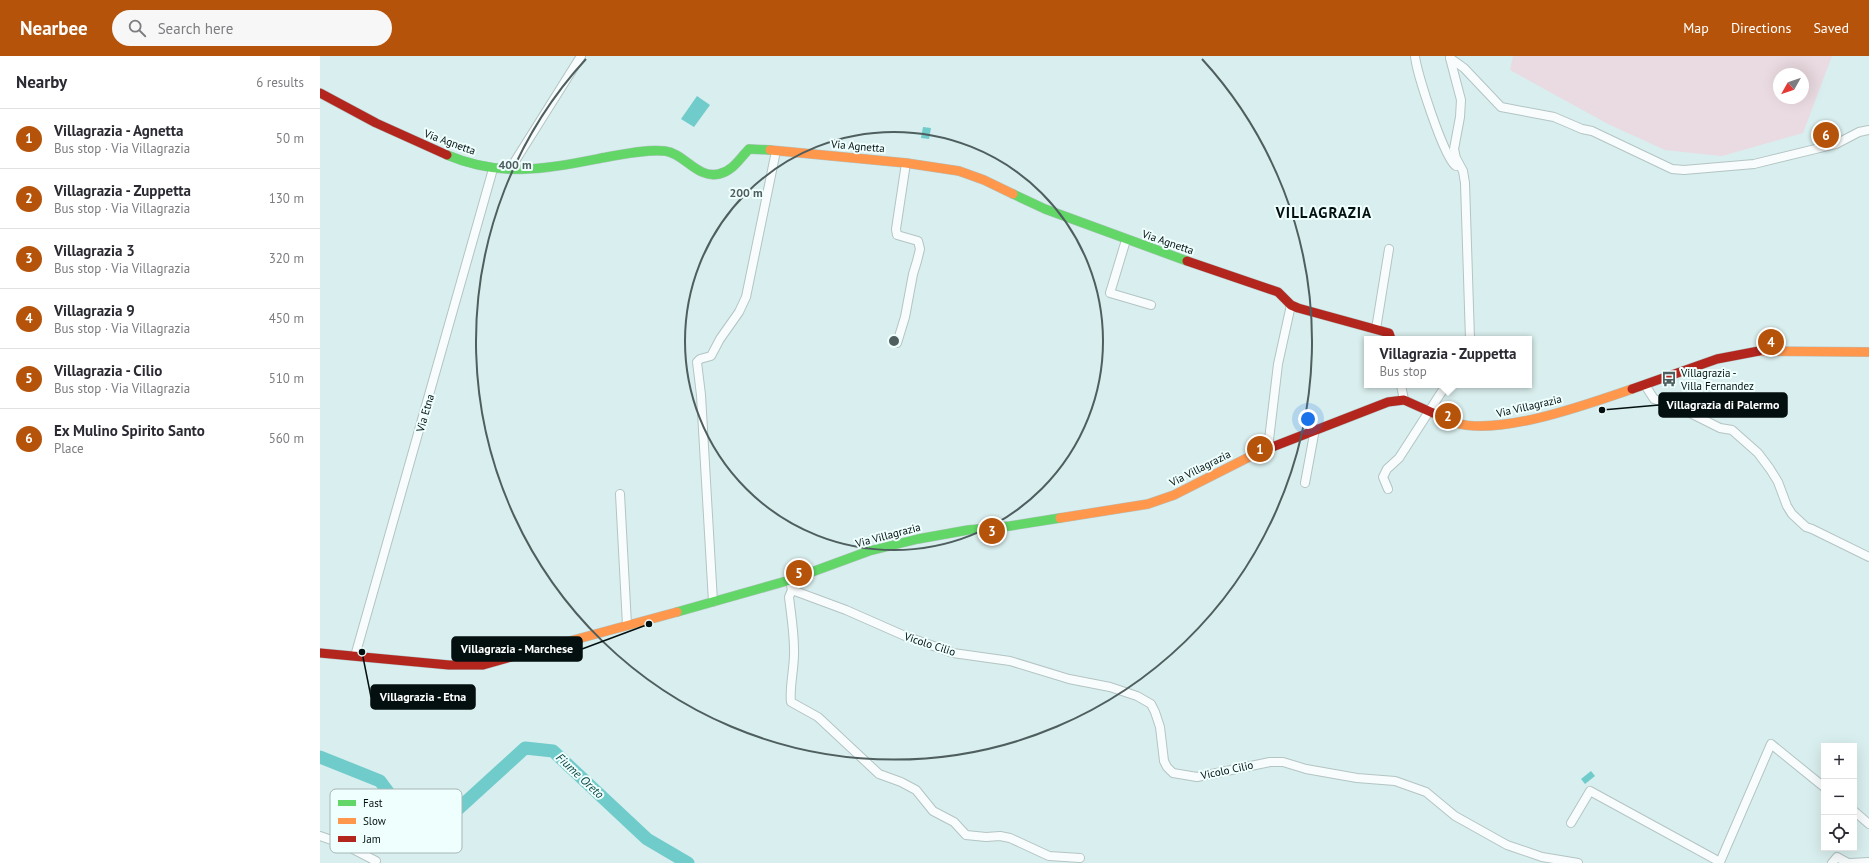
<!DOCTYPE html>
<html lang="en">
<head>
<meta charset="utf-8">
<style>
  :root { --surface:#fff; --page:#f7f7f7; --text:#2b2b33; --muted:#7c7c81; --line:#e1e1e2; --accent:#b45309 }
  body { margin:0; font-family:"PT Sans",sans-serif; background:var(--page); color:var(--text) }
  .controls { position:absolute; right:12px; bottom:12px; display:grid; overflow:hidden; border-radius:0px; box-shadow:0 4px 16px #0002 }
  .controls button { width:36px; height:36px; display:grid; place-items:center; padding:0; border:0; border-bottom:1px solid var(--line); background:var(--surface); color:var(--text); font:20px sans-serif }
  .compass { position:absolute; left:1453px; top:12px; width:36px; height:36px; border-radius:50%; background:var(--surface); box-shadow:0 4px 16px #0002; rotate:230deg }
  .you { position:absolute; left:988px; top:363px; width:14px; height:14px; margin:-10px; border:3px solid #fff; border-radius:50%; background:#1a73e8; box-shadow:0 0 0 6px #1a73e833 }
  .badge { display:grid; place-items:center; width:26px; height:26px; border-radius:50%; background:var(--accent); color:#fff; font-size:13px; font-weight:700 }
  .pin { position:absolute; translate:-50% -50%; border:2px solid #fff; box-shadow:0 1px 4px #0006 }
  .popup { position:absolute; left:1044px; top:280px; width:168px; height:52px; box-sizing:border-box; display:grid; place-content:center; border-radius:0px; background:var(--surface); filter:drop-shadow(0 1px 3px #0005); font-size:13px; white-space:nowrap; color:var(--muted) }
  .popup b { font-size:15px; color:var(--text) }
  .popup::after { content:''; position:absolute; left:50%; top:100%; margin-left:-8px; border:8px solid transparent; border-top-color:var(--surface) }
  .list { margin:0; padding:0; list-style:none }
  h2 { display:flex; justify-content:space-between; align-items:center; height:52px; margin:0; padding:0 16px; font-size:17px }
  h2 small { font-size:13px; font-weight:400; color:var(--muted) }
  .list li { display:grid; grid-template-columns:26px 1fr auto; gap:12px; align-items:center; box-sizing:border-box; height:60px; padding:0 16px; border-top:1px solid var(--line) }
  .list b { display:block; font-size:15px; white-space:nowrap }
  .list p { margin:0; font-size:13px; white-space:nowrap; color:var(--muted) }
  .list em { font-size:13px; font-style:normal; color:var(--muted) }
  .icon { flex:none; width:22px; height:22px; fill:none; stroke:currentColor; stroke-width:2; stroke-linecap:round; stroke-linejoin:round }
  .map { position:relative; flex:none; width:1549px; height:807px; overflow:hidden }
  header { display:flex; align-items:center; gap:24px; box-sizing:border-box; height:56px; padding:0 20px; background:var(--accent); color:#fff }
  header strong { font-size:19px }
  nav { display:flex; gap:22px; margin-inline-start:auto; font-size:14px }
  .search { width:280px; height:36px; background:var(--page); display:flex; align-items:center; gap:10px; box-sizing:border-box; padding:0 14px; border-radius:22px; color:var(--muted); font-size:15px }
  main { display:flex }
  aside { flex:1; background:var(--surface) }
  .map>svg:first-child { display:block }
  .green { fill:#eadae1; fill-rule:evenodd }
  .water { fill:#70cbcb }
  .lines { fill:none; stroke-linecap:round; stroke-linejoin:round }
  .river { stroke:#70cbcb; stroke-width:13 }
  .street-casing { stroke:#b3c4c4; stroke-width:10 }
  .fast-casing { stroke:#b3c4c4; stroke-width:10 }
  .slow-casing { stroke:#b3c4c4; stroke-width:10 }
  .jam-casing { stroke:#b3c4c4; stroke-width:10 }
  .street { stroke:#f9fcfc; stroke-width:8 }
  .fast { stroke:#63d668; stroke-width:9 }
  .slow { stroke:#ff974d; stroke-width:9 }
  .jam { stroke:#b3261e; stroke-width:9 }
  .ring { fill:none; stroke:#4f5e5e; stroke-width:2 }
  .labels { text-anchor:middle; stroke-width:4; stroke-linejoin:round; paint-order:stroke }
  .street-label { font-size:11px; fill:#041010; stroke:#effffe }
  .poi-label { font-size:11px; fill:#041010; stroke:#effffe; text-anchor:start }
  .water-label { font-size:12px; font-style:italic; fill:#023c3c; stroke:#effffe }
  .district-label { font-size:15px; font-weight:bold; letter-spacing:1px; fill:#041010; stroke:#effffe }
  .key { fill:#effffe; stroke:#a8b7b7; stroke-width:1 }
  .key-label { font-size:11px; fill:#041010 }
  .centre { fill:#4f5e5e; stroke:#effffe; stroke-width:2 }
  .ring-label { font-size:12px; text-anchor:middle; font-weight:bold; fill:#4f5e5e; stroke:#effffe; stroke-width:4; stroke-linejoin:round; paint-order:stroke }
  .leader { fill:none; stroke:#041010; stroke-width:1.5 }
  .callout-dot { fill:#041010; stroke:#effffe; stroke-width:1.5 }
  .callout { fill:#041010; stroke:#041010; stroke-width:1.5 }
  .callout-label { font-size:12px; text-anchor:middle; font-weight:bold; fill:#fff }
</style>
</head>
<body>
<header>
<strong>Nearbee</strong>
<div class="search"><svg class="icon" aria-label="search" viewBox="0 0 24 24"><circle cx="10" cy="10" r="6"/><path d="M15 15l6 6"/></svg>Search here</div>
<nav><a>Map</a><a>Directions</a><a>Saved</a></nav>
</header>
<main>
<aside>
<h2>Nearby<small>6 results</small></h2>
<ul class="list">
<li><span class="badge">1</span><div><b>Villagrazia - Agnetta</b><p>Bus stop · Via Villagrazia</p></div><em>50 m</em></li>
<li><span class="badge">2</span><div><b>Villagrazia - Zuppetta</b><p>Bus stop · Via Villagrazia</p></div><em>130 m</em></li>
<li><span class="badge">3</span><div><b>Villagrazia 3</b><p>Bus stop · Via Villagrazia</p></div><em>320 m</em></li>
<li><span class="badge">4</span><div><b>Villagrazia 9</b><p>Bus stop · Via Villagrazia</p></div><em>450 m</em></li>
<li><span class="badge">5</span><div><b>Villagrazia - Cilio</b><p>Bus stop · Via Villagrazia</p></div><em>510 m</em></li>
<li><span class="badge">6</span><div><b>Ex Mulino Spirito Santo</b><p>Place</p></div><em>560 m</em></li>
</ul>
</aside>
<div class="map">
<svg width="1549" height="807" viewBox="0 0 1549 807">
  <rect width="100%" height="100%" fill="#d9eeee"/>
  <!-- green -->
  <path class="green" d="M1193,0H1512L1483,77L1402,100L1345,94L1288,68L1190,14ZM1459,18H1483V42H1459Z"/>
  <!-- water -->
  <g class="water">
    <polygon points="377,40 390,49 374,71 361,63"/>
    <polygon points="603,71 611,72 609,83 601,82"/>
    <polygon points="1271,715 1275,720 1265,728 1261,723"/>
  </g>
  <g class="lines">
    <!-- river -->
    <polyline class="river" points="0,701 60,725 94,771 114,775 205,692 233,695 327,783 368,807"/>
    <!-- street casing -->
    <g class="street-casing">
      <g id="street">
        <path d="M1095,0C1096,15 1125,105 1136,110"/>
        <polyline points="1130,2 1144,12 1181,51 1234,61 1262,73 1272,75 1352,113 1364,114 1434,108 1516,88 1539,76 1549,74"/>
        <polyline points="1130,2 1141,44 1140,61 1134,93 1136,102 1143,115 1145,127 1150,283"/>
        <polyline points="190,113 261,0"/>
        <polyline points="806,184 790,237 831,249"/>
        <polyline points="1056,273 1069,193"/>
        <polyline points="577,287 585,261 593,218 597,205 600,193 598,185 577,179 576,173 586,107"/>
        <polyline points="1081,329 1084,344"/>
        <polyline points="1325,329 1334,343 1362,353 1400,372 1412,374 1438,397 1450,413 1458,426 1467,450 1472,458 1486,471 1492,473 1549,501"/>
        <polyline points="948,392 958,308 971,249"/>
        <polyline points="985,427 995,373"/>
        <polyline points="1068,433 1063,421 1067,413 1079,402 1126,329"/>
        <polyline points="300,438 307,569"/>
        <polyline points="470,524 472,534 526,554 585,580 633,597 690,605 749,623 790,631 817,640 831,648 835,656 840,671 844,705 847,711 853,717 877,721 950,706 963,706 986,713 1037,722 1075,725 1106,736 1135,760 1187,789 1222,801 1258,807"/>
        <path d="M472,534L469,541C471,558 474,576 474,593C475,609 469,632 471,646L498,661L559,718L581,726L596,734L613,755L634,766L646,779L666,781L680,780L690,782L729,800L760,802"/>
        <polyline points="393,546 381,339 377,306 380,303 391,300 400,283 419,256 426,241 456,95"/>
        <polyline points="35,600 173,113"/>
        <polyline points="1534,755 1549,768"/>
        <polyline points="1251,767 1270,735 1400,806 1451,688 1504,731"/>
        <polyline points="0,780 23,788 56,805"/>
        <polyline points="1512,807 1517,801 1528,807"/>
        <polyline points="1530,807 1549,806"/>
      </g>
    </g>
    <!-- fast casing -->
    <g class="fast-casing">
      <g id="fast">
        <path d="M127,99C184,123 229,112 287,101C305,98 326,93 345,95C364,97 377,123 399,118C413,115 420,102 429,93L450,94"/>
        <polyline points="693,138 725,153 867,205"/>
        <polyline points="357,556 470,524 549,495 598,483 648,474 690,470 740,462"/>
      </g>
    </g>
    <!-- slow casing -->
    <g class="slow-casing">
      <g id="slow">
        <polyline points="450,94 586,107 639,115 664,124 693,138"/>
        <polyline points="1439,295 1549,296"/>
        <path d="M1113,357C1121,360 1128,365 1136,367C1181,380 1268,348 1312,333"/>
        <polyline points="740,462 828,448 854,439 937,397"/>
        <polyline points="191,601 357,556"/>
      </g>
    </g>
    <!-- jam casing -->
    <g class="jam-casing">
      <g id="jam">
        <polyline points="0,37 56,67 127,99"/>
        <polyline points="867,205 958,236 971,249 978,252 1069,277 1071,283"/>
        <polyline points="1312,333 1397,303 1439,295"/>
        <polyline points="937,397 1068,346 1084,344 1113,357"/>
        <polyline points="0,597 129,609 163,609 191,601"/>
      </g>
    </g>
    <!-- street -->
    <use href="#street" class="street"/>
    <!-- fast -->
    <use href="#fast" class="fast"/>
    <!-- slow -->
    <use href="#slow" class="slow"/>
    <!-- jam -->
    <use href="#jam" class="jam"/>
  </g>
  <!-- distance rings -->
  <g class="ring">
    <circle cx="574" cy="285" r="209"/>
    <path d="M882 3A418 418 0 1 1 266 3"/>
  </g>
  <!-- icons -->
  <defs>
    <g id="bus-bare" transform="scale(1.2)"><path d="M-5-6H5V4H4V6H2V4H-2V6H-4V4H-5ZM-3.5-4V0h7V-4ZM-3.5 1.2v1.5H-2V1.2ZM2 1.2v1.5H3.5V1.2Z" fill="#4f5e5e" stroke="#effffe" stroke-width="2.5" paint-order="stroke"/></g>
  </defs>
  <g fill-rule="evenodd">
    <use href="#bus-bare" x="1349" y="323"/>
  </g>
  <g class="labels">
    <!-- street labels -->
    <g class="street-label">
      <text transform="translate(130 86) rotate(20)" y="4">Via Agnetta</text>
      <text transform="translate(538 90) rotate(5)" y="4">Via Agnetta</text>
      <text transform="translate(848 186) rotate(19)" y="4">Via Agnetta</text>
      <text transform="translate(1209 350) rotate(-13)" y="4">Via Villagrazia</text>
      <text transform="translate(105 357) rotate(-74)" y="4">Via Etna</text>
      <text transform="translate(880 412) rotate(-27)" y="4">Via Villagrazia</text>
      <text transform="translate(568 479) rotate(-15)" y="4">Via Villagrazia</text>
      <text transform="translate(610 588) rotate(18)" y="4">Vicolo Cilio</text>
      <text transform="translate(907 714) rotate(-12)" y="4">Vicolo Cilio</text>
    </g>
    <!-- poi labels -->
    <g class="poi-label">
      <text x="1361" y="321">Villagrazia -<tspan x="1361" dy="13">Villa Fernandez</tspan></text>
    </g>
    <!-- water labels -->
    <g class="water-label">
      <text transform="translate(260 720) rotate(43)" y="4">Fiume Oreto</text>
    </g>
    <!-- district labels -->
    <g class="district-label">
      <text x="1004" y="162">VILLAGRAZIA</text>
    </g>
  </g>
  <!-- legend -->
  <rect x="10" y="733" width="132" height="64" rx="6" class="key"/>
  <rect x="18" y="744" width="18" height="6" fill="#63d668"/>
  <rect x="18" y="762" width="18" height="6" fill="#ff974d"/>
  <rect x="18" y="780" width="18" height="6" fill="#b3261e"/>
  <g class="key-label">
    <text x="43" y="751">Fast</text>
    <text x="43" y="769">Slow</text>
    <text x="43" y="787">Jam</text>
  </g>
  <circle cx="574" cy="285" r="6" class="centre"/>
  <g class="ring-label">
    <text x="195" y="113">400 m</text>
    <text x="426" y="141">200 m</text>
  </g>
  <!-- callouts -->
  <path class="leader" d="M1282 354L1339 349M329 568L262 593M42 596L51 641"/>
  <g class="callout-dot">
    <circle cx="1282" cy="354" r="4"/>
    <circle cx="329" cy="568" r="4"/>
    <circle cx="42" cy="596" r="4"/>
  </g>
  <g class="callout">
    <rect x="1339" y="337" width="128" height="24" rx="4"/>
    <rect x="132" y="581" width="130" height="24" rx="4"/>
    <rect x="51" y="629" width="104" height="24" rx="4"/>
  </g>
  <g class="callout-label">
    <text x="1403" y="353">Villagrazia di Palermo</text>
    <text x="197" y="597">Villagrazia - Marchese</text>
    <text x="103" y="645">Villagrazia - Etna</text>
  </g>
</svg>
<div class="controls">
<button>+</button>
<button>−</button>
<button><svg class="icon" aria-label="locate" viewBox="0 0 24 24"><circle cx="12" cy="12" r="6"/><path d="M12 2v4M12 18v4M2 12h4M18 12h4"/></svg></button>
</div>
<svg class="compass" viewBox="-18 -18 36 36"><path d="M0-13l5 13h-10z" fill="#e53935"/><path d="M0 13l5-13h-10z" fill="#7c7c81"/></svg>
<div class="you"></div>
<div class="pin badge" style="left:940px;top:393px">1</div>
<div class="pin badge" style="left:1128px;top:360px">2</div>
<div class="popup"><b>Villagrazia - Zuppetta</b>Bus stop</div>
<div class="pin badge" style="left:672px;top:475px">3</div>
<div class="pin badge" style="left:1451px;top:286px">4</div>
<div class="pin badge" style="left:479px;top:517px">5</div>
<div class="pin badge" style="left:1506px;top:79px">6</div>
</div>
</main>
</body>
</html>
